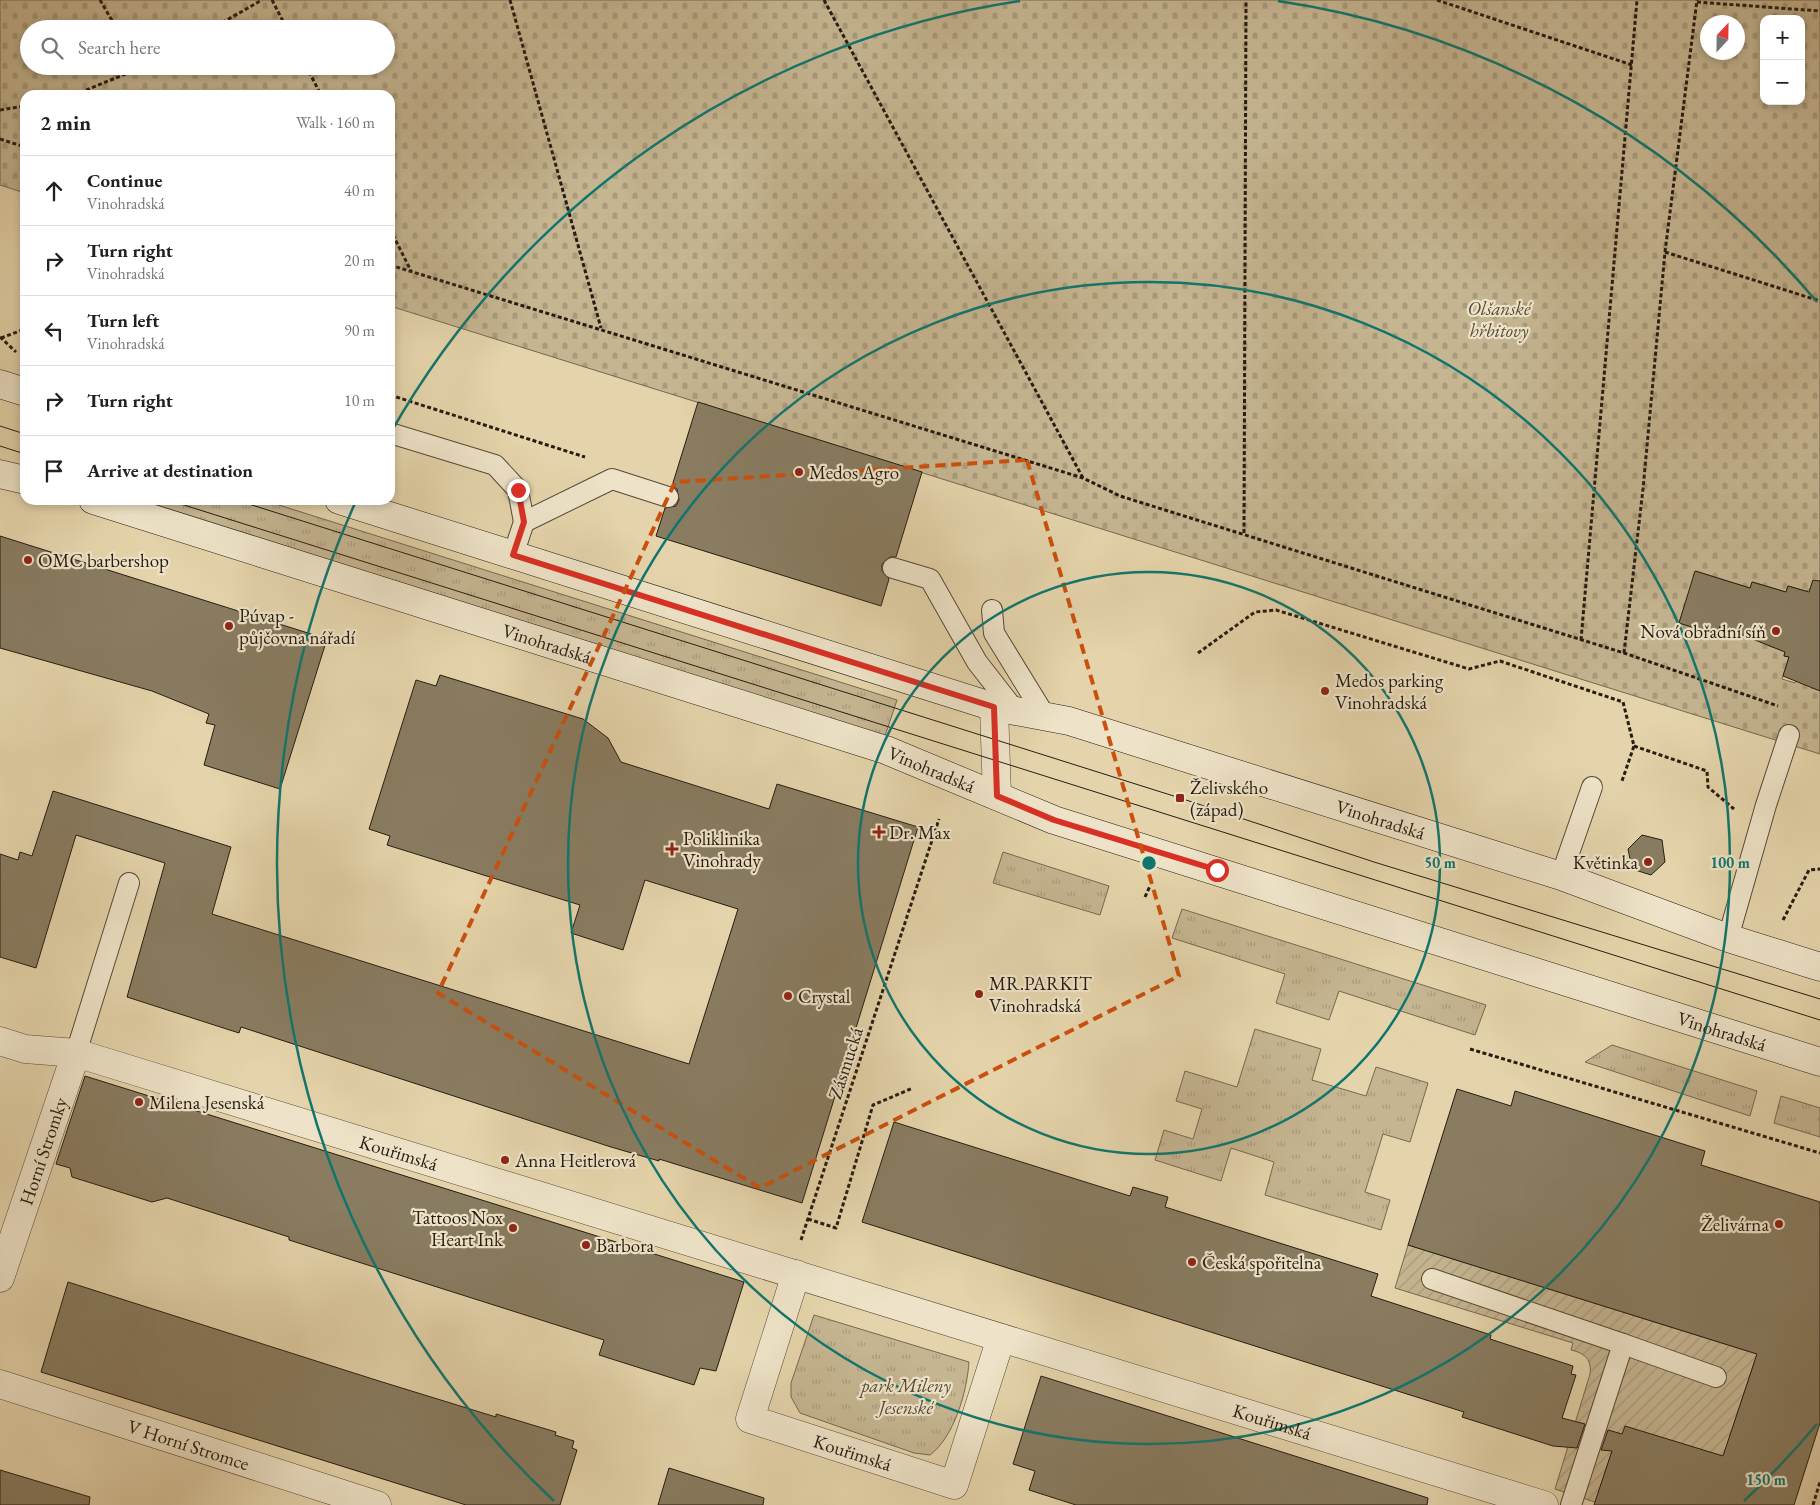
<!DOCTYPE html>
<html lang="en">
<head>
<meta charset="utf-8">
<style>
  :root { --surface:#fff; --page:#f2f2f2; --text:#202124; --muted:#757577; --line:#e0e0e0 }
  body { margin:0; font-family:"EB Garamond",serif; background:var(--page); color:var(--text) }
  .controls { position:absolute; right:15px; top:15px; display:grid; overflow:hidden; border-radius:10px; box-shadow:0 2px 8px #0003 }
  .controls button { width:45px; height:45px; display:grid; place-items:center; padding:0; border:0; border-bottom:1px solid var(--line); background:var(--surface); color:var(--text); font:25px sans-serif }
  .compass { position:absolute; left:1700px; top:15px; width:45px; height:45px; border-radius:50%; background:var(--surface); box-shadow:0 2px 8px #0003; rotate:22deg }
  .stop { position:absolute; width:15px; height:15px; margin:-11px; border:4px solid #d93025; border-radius:50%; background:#fff }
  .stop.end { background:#d93025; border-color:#fff; box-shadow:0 1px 5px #0008 }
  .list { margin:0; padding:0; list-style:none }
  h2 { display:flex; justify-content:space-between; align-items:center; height:65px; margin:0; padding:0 20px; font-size:21px }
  h2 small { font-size:16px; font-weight:400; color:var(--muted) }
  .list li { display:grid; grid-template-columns:32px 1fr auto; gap:15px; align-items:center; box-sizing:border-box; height:70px; padding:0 20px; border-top:1px solid var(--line) }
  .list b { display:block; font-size:19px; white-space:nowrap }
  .list p { margin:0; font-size:16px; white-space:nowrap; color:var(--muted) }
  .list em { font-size:16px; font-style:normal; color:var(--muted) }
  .icon { flex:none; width:28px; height:28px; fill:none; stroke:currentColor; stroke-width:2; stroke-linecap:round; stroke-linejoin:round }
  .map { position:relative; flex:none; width:1820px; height:1505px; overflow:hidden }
  .search { position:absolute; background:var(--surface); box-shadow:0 2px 8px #0003; left:20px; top:20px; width:375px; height:55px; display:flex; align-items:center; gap:12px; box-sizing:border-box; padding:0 18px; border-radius:28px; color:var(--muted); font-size:19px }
  .panel { position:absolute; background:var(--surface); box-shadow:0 2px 8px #0003; left:20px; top:90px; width:375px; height:415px; border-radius:15px }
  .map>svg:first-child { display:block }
  .grass { fill:url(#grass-tufts); stroke:#766850 }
  .cemetery { fill:url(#cemetery-stones); stroke:#766850; fill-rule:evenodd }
  .garden { fill:url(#garden-furrows); stroke:#766850 }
  .building { fill:#897c61; stroke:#261c10 }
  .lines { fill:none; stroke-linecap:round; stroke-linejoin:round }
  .service-casing { stroke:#564a37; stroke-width:22 }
  .minor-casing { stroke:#564a37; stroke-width:29 }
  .tertiary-casing { stroke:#564a37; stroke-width:29 }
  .secondary-casing { stroke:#261c10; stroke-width:29 }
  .path { stroke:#261c10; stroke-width:3; stroke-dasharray:4 2.5; stroke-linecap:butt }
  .service { stroke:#eee3c8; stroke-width:20 }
  .minor { stroke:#eee3c8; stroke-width:28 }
  .tertiary { stroke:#eee3c8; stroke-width:28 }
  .secondary { stroke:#eee3c8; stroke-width:28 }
  .tram { stroke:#261c10; stroke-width:1 }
  .route { stroke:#d93025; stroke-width:6 }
  .marked { fill:none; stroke:#cb500d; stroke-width:4; stroke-dasharray:10 6; stroke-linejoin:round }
  .ring { fill:none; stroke:#0f766e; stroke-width:2.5 }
  .poi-dot { fill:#8f2418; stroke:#eee3c8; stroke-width:2 }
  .labels { text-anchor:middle; stroke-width:4.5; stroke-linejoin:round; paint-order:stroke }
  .park-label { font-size:19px; font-style:italic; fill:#564a37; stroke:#eee3c8 }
  .poi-label { font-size:19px; fill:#261c10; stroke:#eee3c8; text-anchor:start }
  .street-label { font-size:19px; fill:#261c10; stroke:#eee3c8 }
  .centre { fill:#0f766e; stroke:#eee3c8; stroke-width:2.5 }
  .ring-label { font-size:15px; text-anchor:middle; font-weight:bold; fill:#0f766e; stroke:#eee3c8; stroke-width:4.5; stroke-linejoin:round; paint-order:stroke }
</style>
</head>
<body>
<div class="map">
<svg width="1820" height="1505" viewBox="0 0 1820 1505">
  <defs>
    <pattern id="grass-tufts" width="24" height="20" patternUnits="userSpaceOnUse" patternTransform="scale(1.25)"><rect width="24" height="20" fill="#c5b591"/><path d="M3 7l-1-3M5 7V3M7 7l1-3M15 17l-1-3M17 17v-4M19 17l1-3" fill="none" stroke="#a99b7c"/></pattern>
    <pattern id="cemetery-stones" width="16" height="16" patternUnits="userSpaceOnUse" patternTransform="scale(1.25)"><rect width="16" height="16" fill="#c5b591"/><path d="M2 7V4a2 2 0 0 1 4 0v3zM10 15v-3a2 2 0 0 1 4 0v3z" fill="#a99b7c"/></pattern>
    <pattern id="garden-furrows" width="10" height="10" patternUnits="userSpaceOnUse" patternTransform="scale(1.25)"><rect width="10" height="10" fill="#c5b591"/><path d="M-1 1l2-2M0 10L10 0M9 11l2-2" fill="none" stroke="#a99b7c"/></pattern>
  </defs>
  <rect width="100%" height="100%" fill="#e5d4ab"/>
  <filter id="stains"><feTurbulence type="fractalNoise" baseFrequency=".004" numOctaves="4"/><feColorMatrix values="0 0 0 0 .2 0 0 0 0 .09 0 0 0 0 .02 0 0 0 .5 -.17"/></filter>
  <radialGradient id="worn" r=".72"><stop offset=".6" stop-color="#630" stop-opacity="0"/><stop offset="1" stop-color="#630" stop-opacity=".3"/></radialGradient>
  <!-- grass -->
  <g class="grass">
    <polygon points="141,500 263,500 897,700 885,736"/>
    <polygon points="1003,852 1109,886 1100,915 993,883"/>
    <polygon points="1182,909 1486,1005 1475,1035 1339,991 1329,1020 1276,1003 1285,974 1172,938"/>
    <polygon points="1255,1029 1321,1049 1312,1080 1366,1096 1376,1067 1428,1083 1410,1142 1383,1134 1365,1192 1390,1200 1381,1230 1265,1195 1274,1162 1231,1148 1221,1181 1155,1160 1164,1130 1193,1139 1202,1109 1176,1101 1185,1071 1237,1087"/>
    <polygon points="1612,1045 1757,1091 1750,1116 1585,1062"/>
    <polygon points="1781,1096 1820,1108 1820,1137 1774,1123"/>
    <path d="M814,1315L969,1362C967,1392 954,1437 930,1455L914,1453L800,1413L791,1397V1383Z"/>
  </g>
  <!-- cemetery -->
  <path class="cemetery" d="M0,0H1820V584L1806,591L1788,586L1786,592L1753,582L1750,588L1696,571L1679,623L1717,635L1720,627L1770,643L1769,646L1785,651L1784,656L1789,657L1782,679L1795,683L1797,677L1813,682L1811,688L1820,690V754L390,306V95H25V193L0,185ZM1764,19H1801V101H1764ZM1708,22H1738V52H1708ZM29,29H386V66H29Z"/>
  <!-- garden -->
  <path class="garden" d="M1408,1245L1757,1354L1734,1424L1724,1465L1618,1433L1595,1502L1555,1489L1590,1374C1592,1360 1585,1353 1571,1350L1573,1343L1395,1288Z"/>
  <!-- building -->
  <g class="building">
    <polygon points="698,402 922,472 896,557 890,557 882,564 882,571 889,579 881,606 656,536 665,508 676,506 679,500 677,489 672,486"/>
    <polygon points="0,536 327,639 280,789 204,765 215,725 206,723 209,714 152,691 0,648"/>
    <polygon points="1695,571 1750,588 1752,582 1786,592 1788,586 1809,592 1813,580 1820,581 1820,691 1783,676 1789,657 1784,656 1785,652 1720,626 1717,635 1679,623"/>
    <polygon points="440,675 583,719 608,738 621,762 769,809 777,784 918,827 802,1203 659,1159 659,1161 611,1147 241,1027 239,1033 127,997 165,863 76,835 36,968 0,957 0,854 18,860 20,852 32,856 53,791 231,847 212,914 689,1064 738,909 645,880 623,950 571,933 580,905 387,845 390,836 369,829 416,680 436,686"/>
    <polygon points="1642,835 1662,840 1665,862 1651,875 1632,869 1628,849"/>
    <polygon points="85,1076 744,1282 716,1371 700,1368 694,1385 599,1355 604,1340 289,1240 289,1237 167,1198 152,1202 72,1177 70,1168 56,1164"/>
    <polygon points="1457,1089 1511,1106 1515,1091 1705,1151 1701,1165 1820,1202 1820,1423 1794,1505 1594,1505 1612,1451 1601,1450 1608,1430 1622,1434 1625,1426 1723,1456 1757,1354 1408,1245"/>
    <polygon points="894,1122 1130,1196 1133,1187 1168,1197 1165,1207 1378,1274 1371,1296 1491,1335 1490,1339 1573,1366 1571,1374 1576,1375 1562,1418 1585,1424 1577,1448 1553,1446 1462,1417 1464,1412 862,1222"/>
    <polygon points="68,1282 379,1381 496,1417 496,1414 556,1432 555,1435 574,1441 572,1448 577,1450 560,1505 466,1505 41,1372"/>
    <polygon points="1041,1376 1428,1498 1427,1505 1076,1505 1029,1490 1035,1471 1013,1464"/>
    <polygon points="669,1468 764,1498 763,1505 658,1505"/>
    <polygon points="0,1470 90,1497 89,1505 0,1505"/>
  </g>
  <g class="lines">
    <!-- service casing -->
    <g class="service-casing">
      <g id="service">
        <polyline points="390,433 495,465 518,490 524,522"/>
        <polyline points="513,555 524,522 612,479 668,497"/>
        <polyline points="893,568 930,579 977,662 1016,712"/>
        <polyline points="992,610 994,633 1045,716"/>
        <polyline points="1561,876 1592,787"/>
        <polyline points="1728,938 1766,805 1789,735"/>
        <polyline points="76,1053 129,883"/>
        <polyline points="1432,1279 1623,1344 1571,1505"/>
        <polyline points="1623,1344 1716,1377"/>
      </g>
    </g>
    <!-- minor casing -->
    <g class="minor-casing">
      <g id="minor">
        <path id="s1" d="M0,1041L25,1049L76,1053L1544,1505"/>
        <path id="s2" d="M796,1274L750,1419L954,1485L1001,1338"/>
        <path id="s3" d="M0,1278L76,1053"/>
        <path id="s4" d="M0,1384L377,1505"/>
      </g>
    </g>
    <!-- tertiary casing -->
    <g class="tertiary-casing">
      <polyline id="tertiary" points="994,707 997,796"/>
    </g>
    <!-- secondary casing -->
    <g class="secondary-casing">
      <g id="secondary">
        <polyline points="0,384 25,392"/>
        <polyline points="0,474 25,480"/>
        <path id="s5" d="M93,500L886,750L1054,820L1820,1062"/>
        <path id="s6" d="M339,500L994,707L1069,721L1561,876L1728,938L1820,967"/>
      </g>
    </g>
    <!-- path -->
    <g class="path">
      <polyline points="100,0 117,29"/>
      <polyline points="272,0 287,29"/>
      <polyline points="510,0 601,328"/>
      <polyline points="824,0 1083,478"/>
      <polyline points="1437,0 1632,65"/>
      <polyline points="1697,2 1820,11"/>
      <polyline points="211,29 262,0"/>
      <polyline points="306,66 321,95"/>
      <polyline points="74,95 145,66"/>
      <polyline points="0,110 25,106"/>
      <polyline points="0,139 25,147"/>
      <polyline points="390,229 411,271"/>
      <polyline points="1665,252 1820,301"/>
      <polyline points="390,265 1083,478 1120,496 1624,653 1778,706"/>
      <polyline points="0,337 16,352"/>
      <polyline points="1,338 25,329"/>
      <polyline points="390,395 585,457"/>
      <polyline points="1244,533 1246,0"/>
      <polyline points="1581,640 1637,0"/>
      <polyline points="1198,653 1255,612 1276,610 1469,669 1500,661 1623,702 1634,746 1622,781"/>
      <polyline points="1624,653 1643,489 1665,252 1697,0"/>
      <polyline points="1634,746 1707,771 1708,787 1734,809"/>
      <polyline points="1145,897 1150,886"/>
      <polyline points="1783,920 1809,870 1820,869"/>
      <polyline points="1470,1049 1820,1153"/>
      <polyline points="808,1219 836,1228 873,1105 913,1088"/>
      <polyline points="801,1240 939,819"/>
      <polyline points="1813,1505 1820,1482"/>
    </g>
    <!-- service -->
    <use href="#service" class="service"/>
    <!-- minor -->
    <use href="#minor" class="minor"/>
    <!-- tertiary -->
    <use href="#tertiary" class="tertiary"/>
    <!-- secondary -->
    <use href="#secondary" class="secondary"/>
    <!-- tram -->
    <g class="tram">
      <polyline points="0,426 25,434"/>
      <polyline points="0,446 25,454"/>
      <polyline points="168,500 1820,1020"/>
      <polyline points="236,500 1180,798 1374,862 1820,999"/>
    </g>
  </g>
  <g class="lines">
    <!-- route -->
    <polyline class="route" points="518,490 524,522 513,555 994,707 997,796 1054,820 1217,870"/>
  </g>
  <!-- marked area -->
  <path class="marked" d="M1027,460L1179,976L760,1188L438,993L675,482Z"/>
  <!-- distance rings -->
  <g class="ring">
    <circle cx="1149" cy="863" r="291"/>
    <circle cx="1149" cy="863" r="581"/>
    <path d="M1817 1424A872 872 0 0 1 1744 1501M554 1501A872 872 0 0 1 356 501M390 434A872 872 0 0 1 1020 1M1278 1A872 872 0 0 1 1817 302"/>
  </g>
  <!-- markers -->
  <g class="poi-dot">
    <circle cx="799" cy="472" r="5"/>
    <circle cx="28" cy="560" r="5"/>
    <circle cx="229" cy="626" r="5"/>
    <circle cx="1776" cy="631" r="5"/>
    <circle cx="1325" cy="691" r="5"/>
    <rect x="1175" y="793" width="10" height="10" rx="2.5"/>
    <path d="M876.5 824.5h5v5h5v5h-5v5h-5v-5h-5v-5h5z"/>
    <path d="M669.5 841.5h5v5h5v5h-5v5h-5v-5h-5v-5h5z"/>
    <circle cx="1648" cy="862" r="5"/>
    <circle cx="979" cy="994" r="5"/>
    <circle cx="788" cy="996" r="5"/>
    <circle cx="139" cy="1102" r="5"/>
    <circle cx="505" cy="1160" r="5"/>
    <circle cx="1779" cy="1224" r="5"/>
    <circle cx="513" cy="1228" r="5"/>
    <circle cx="586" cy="1245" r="5"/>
    <circle cx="1192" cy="1262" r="5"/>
  </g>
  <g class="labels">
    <!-- park labels -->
    <g class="park-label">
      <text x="1499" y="315">Olšanské<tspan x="1499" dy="22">hřbitovy</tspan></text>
      <text x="906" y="1392">park Mileny<tspan x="906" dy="22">Jesenské</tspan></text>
    </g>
    <!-- poi labels -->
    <g class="poi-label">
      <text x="809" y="479">Medos Agro</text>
      <text x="38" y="567">OMC barbershop</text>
      <text x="239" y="622">Púvap -<tspan x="239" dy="22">půjčovna nářadí</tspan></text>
      <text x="1766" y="638" text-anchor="end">Nová obřadní síň</text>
      <text x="1335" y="687">Medos parking<tspan x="1335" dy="22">Vinohradská</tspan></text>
      <text x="1190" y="794">Želivského<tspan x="1190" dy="22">(západ)</tspan></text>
      <text x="889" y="839">Dr. Max</text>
      <text x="683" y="845">Poliklinika<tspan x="683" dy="22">Vinohrady</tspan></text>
      <text x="1638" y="869" text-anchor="end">Květinka</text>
      <text x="989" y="990">MR.PARKIT<tspan x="989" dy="22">Vinohradská</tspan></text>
      <text x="798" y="1003">Crystal</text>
      <text x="149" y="1109">Milena Jesenská</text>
      <text x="515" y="1167">Anna Heitlerová</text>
      <text x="503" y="1224" text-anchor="end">Tattoos Nox<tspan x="503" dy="22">Heart Ink</tspan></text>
      <text x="1769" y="1231" text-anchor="end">Želivárna</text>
      <text x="596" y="1252">Barbora</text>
      <text x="1202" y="1269">Česká spořitelna</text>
    </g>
    <!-- street labels -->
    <g class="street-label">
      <text dy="7" stroke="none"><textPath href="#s5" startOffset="476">Vinohradská</textPath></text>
      <text dy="7" stroke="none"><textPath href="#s5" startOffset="881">Vinohradská</textPath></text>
      <text dy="7" stroke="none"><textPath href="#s6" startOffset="1090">Vinohradská</textPath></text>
      <text dy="7" stroke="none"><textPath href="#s5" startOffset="1714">Vinohradská</textPath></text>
      <text transform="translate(845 1063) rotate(-72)" y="7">Zásmucká</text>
      <text dy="7" stroke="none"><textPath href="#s3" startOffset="134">Horní Stromky</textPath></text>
      <text dy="7" stroke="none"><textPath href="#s1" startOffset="415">Kouřimská</textPath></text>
      <text dy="7" stroke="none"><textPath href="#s1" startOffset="1329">Kouřimská</textPath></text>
      <text dy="7" stroke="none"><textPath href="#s4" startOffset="198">V Horní Stromce</textPath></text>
      <text dy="7" stroke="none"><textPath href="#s2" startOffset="260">Kouřimská</textPath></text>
    </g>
  </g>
  <circle cx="1149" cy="863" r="8" class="centre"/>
  <g class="ring-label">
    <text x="1440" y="868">50 m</text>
    <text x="1730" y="868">100 m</text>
    <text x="1766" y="1485">150 m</text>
  </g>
  <rect width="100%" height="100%" filter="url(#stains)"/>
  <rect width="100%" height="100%" fill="url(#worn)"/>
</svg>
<div class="controls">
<button>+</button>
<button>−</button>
</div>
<svg class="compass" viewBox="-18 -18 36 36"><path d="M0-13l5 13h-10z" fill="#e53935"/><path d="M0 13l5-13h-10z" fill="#757577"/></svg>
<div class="stop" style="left:1217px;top:870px"></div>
<div class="stop end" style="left:518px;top:490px"></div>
<div class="search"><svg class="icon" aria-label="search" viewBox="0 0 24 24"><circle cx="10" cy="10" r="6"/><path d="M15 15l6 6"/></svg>Search here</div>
<section class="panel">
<h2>2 min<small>Walk · 160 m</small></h2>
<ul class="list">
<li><svg class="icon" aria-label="ahead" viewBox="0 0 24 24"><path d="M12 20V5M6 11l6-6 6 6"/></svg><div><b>Continue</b><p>Vinohradská</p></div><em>40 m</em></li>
<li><svg class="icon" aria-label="right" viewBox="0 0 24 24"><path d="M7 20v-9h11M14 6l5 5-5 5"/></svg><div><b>Turn right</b><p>Vinohradská</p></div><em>20 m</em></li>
<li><svg class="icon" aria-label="left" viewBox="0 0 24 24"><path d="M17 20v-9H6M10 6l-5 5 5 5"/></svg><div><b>Turn left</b><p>Vinohradská</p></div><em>90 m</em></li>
<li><svg class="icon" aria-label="right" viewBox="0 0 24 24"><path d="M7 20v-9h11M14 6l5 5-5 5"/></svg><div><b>Turn right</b></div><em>10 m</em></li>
<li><svg class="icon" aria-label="arrive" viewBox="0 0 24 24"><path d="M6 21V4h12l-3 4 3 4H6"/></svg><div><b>Arrive at destination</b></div></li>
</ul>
</section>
</div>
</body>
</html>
